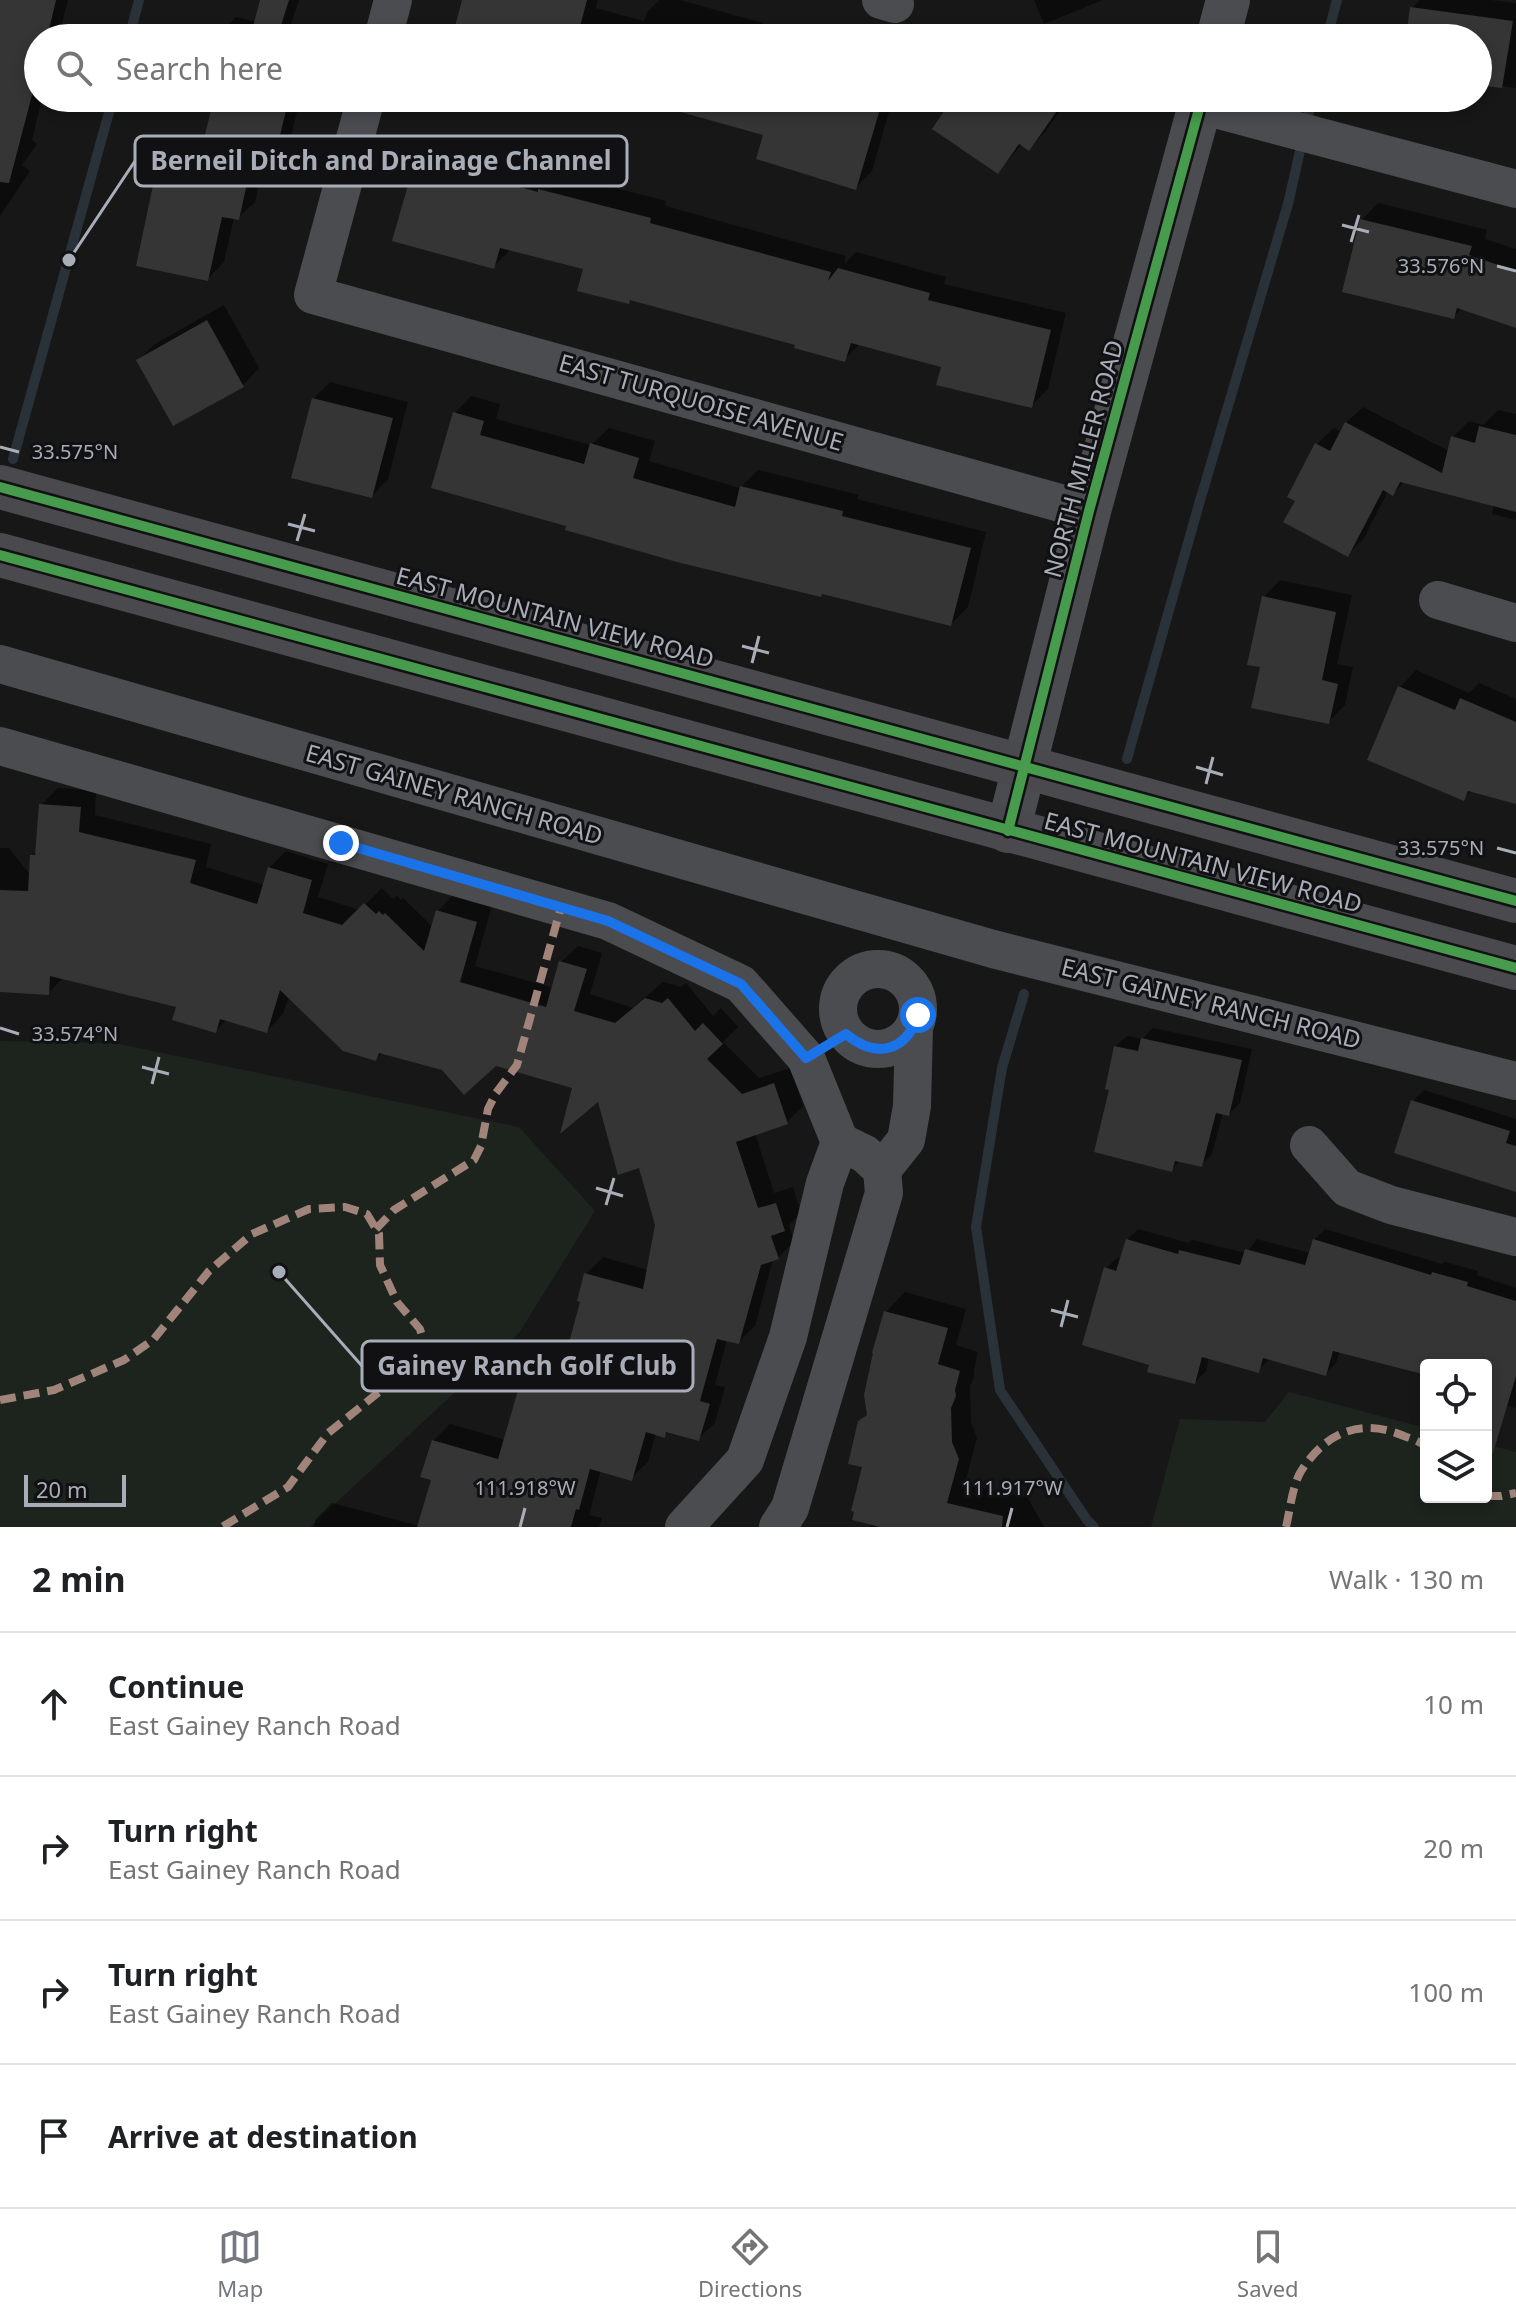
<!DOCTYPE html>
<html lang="en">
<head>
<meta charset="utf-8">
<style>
  :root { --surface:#fff; --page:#f6f6f6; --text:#202124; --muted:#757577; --line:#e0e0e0; --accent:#757880 }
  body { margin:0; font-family:"Noto Sans",sans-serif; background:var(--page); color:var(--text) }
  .controls { position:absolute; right:24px; bottom:24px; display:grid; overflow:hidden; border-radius:8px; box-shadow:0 4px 12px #0003 }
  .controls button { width:72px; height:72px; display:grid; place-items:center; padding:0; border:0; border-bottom:2px solid var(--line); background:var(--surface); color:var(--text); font:40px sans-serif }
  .scale { position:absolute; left:24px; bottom:20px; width:102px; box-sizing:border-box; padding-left:8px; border:4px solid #a8adb8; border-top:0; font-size:22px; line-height:28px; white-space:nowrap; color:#a8adb8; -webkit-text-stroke:6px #111113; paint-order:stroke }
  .stop { position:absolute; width:24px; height:24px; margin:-18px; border:6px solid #1a73e8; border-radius:50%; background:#fff }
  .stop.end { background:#1a73e8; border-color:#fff; box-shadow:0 2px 8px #0008 }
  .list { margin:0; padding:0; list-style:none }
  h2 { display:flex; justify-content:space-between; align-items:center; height:104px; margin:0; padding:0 32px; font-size:34px }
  h2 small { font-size:26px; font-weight:400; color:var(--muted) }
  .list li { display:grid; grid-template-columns:52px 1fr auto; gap:24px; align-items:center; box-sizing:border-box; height:144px; padding:0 32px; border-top:2px solid var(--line) }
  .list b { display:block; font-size:30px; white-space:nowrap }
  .list p { margin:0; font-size:26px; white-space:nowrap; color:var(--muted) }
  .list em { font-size:26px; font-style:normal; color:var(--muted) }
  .icon { flex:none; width:44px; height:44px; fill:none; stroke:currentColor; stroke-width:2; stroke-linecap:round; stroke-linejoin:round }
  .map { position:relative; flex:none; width:1516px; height:1527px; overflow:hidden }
  .search { position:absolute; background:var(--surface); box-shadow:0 4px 12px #0003; left:24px; right:24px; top:24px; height:88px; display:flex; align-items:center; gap:20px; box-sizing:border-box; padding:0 28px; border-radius:44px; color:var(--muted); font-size:30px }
  .sheet { height:680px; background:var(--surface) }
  nav { display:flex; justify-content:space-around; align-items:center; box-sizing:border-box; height:112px; border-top:2px solid var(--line); background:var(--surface); font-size:22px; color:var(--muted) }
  nav a { display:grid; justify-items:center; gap:4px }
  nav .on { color:var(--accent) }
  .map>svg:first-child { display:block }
  .green { fill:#1d241e }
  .shadow { fill:#0007 }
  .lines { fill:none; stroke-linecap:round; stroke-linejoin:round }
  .stream { stroke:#2a3239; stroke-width:10 }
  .building { fill:#353536 }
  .minor { stroke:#4b4c50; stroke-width:38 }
  .tertiary { stroke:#4b4c50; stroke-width:44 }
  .secondary { stroke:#4a4a4e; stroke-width:44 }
  .quiet { stroke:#a18479; stroke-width:8; stroke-dasharray:16 8; stroke-linecap:butt }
  .cycleway-casing { stroke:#111113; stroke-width:15 }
  .cycleway { stroke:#469c4c; stroke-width:10 }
  .route { stroke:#1a73e8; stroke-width:10 }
  .ticks { fill:none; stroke:#a8adb8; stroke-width:3 }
  .labels { text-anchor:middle; stroke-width:6; stroke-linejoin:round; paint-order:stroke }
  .street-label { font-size:24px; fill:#a8adb8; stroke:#111113 }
  .ticks-label { font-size:20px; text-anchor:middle; fill:#a8adb8; stroke:#111113; stroke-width:6; stroke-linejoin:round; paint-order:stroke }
  .leader { fill:none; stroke:#a8adb8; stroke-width:3 }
  .callout-dot { fill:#a8adb8; stroke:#111113; stroke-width:3 }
  .callout { fill:#111113; stroke:#a8adb8; stroke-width:3 }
  .callout-label { font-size:26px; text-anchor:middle; font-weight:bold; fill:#a8adb8 }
</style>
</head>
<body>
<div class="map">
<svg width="1516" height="1527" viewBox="0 0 1516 1527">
  <rect width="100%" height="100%" fill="#171717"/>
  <!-- green -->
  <g class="green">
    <polygon points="0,1041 114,1043 519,1127 595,1211 519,1333 310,1527 0,1527"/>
    <polygon points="1289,1392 1426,1428 1426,1497 1486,1497 1486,1444 1516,1452 1516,1527 1151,1527 1180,1419 1265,1422"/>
  </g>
  <!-- shadow -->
  <g class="shadow">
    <polygon points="0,0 68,0 58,38 38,38 38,98 42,98 32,140 37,144 22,165 30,171 0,216"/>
    <polygon points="262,0 299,0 289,30 315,38 219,38 220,34 236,17 256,22"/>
    <polygon points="464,0 598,0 596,8 644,21 647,12 659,0 680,0 763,23 759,38 454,38"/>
    <polygon points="1034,0 1103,0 1044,24"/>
    <polygon points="1420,0 1491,0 1516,3 1516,88 1478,83 1478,38 1408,38 1412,8"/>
    <polygon points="1038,33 1045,38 1033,38"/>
    <polygon points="216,98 300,98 292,133 275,150 267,148 255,202 238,218 234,218 224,262 208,279 158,172 175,155 200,161"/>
    <polygon points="637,98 893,98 872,171 855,188 765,134"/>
    <polygon points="955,98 1069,98 1045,132 1029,149 1022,144 998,172"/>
    <polygon points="434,142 555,175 557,173 666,201 665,206 846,256 844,264 856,252 946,277 944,284 1066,313 1048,389 1031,406 943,366 860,344 844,360 586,268 510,250 493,267 418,158"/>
    <polygon points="1378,203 1487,230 1485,239 1516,249 1516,326 1462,308 1453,317 1362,220"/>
    <polygon points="224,305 259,368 243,385 138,360 155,344"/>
    <polygon points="330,382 408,402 388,479 372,496 313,399"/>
    <polygon points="471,396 500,404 496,419 591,445 609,428 655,441 649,461 740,488 758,470 859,495 857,499 986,532 968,607 951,624 569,525 455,413"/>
    <polygon points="1363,407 1449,451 1452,438 1469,421 1483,425 1498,410 1516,414 1516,520 1492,514 1494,504 1405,481 1393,494 1388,491 1364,538 1348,554 1297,500 1317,444 1334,428 1342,432 1346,423"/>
    <polygon points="1280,580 1352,595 1337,664 1353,667 1345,705 1328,722 1262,666 1264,597"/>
    <polygon points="1416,670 1469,693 1479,683 1516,699 1516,802 1472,790 1464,798 1400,687"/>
    <polygon points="58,788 96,791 95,815 211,844 206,867 264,885 269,868 286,851 328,864 318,897 360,910 382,888 393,899 397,896 401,900 403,898 433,927 438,911 454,894 492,905 475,966 554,988 561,962 578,946 602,953 590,994 633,1008 663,982 681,987 686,983 713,1016 721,1008 738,1027 723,1042 759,1078 791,1068 803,1106 787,1122 755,1133 774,1193 793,1187 801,1213 789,1225 794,1241 778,1258 773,1259 755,1326 738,1342 727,1339 715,1385 725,1387 715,1423 698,1439 669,1431 664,1435 656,1433 648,1462 631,1478 601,1470 589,1515 602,1518 599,1527 314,1527 315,1520 332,1503 420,1526 433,1479 433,1441 450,1424 506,1440 525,1374 542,1357 551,1353 567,1358 582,1301 586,1274 603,1257 648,1270 657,1225 640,1166 599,1098 574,1087 495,1063 444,1068 383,1052 376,1059 289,996 283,1014 267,1031 227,1019 216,1031 179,1005 64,977 48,993 0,992 0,848 9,848 31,876 32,855 37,850 41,805"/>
    <polygon points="1153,1028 1252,1049 1240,1103 1229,1114 1223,1112 1212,1154 1201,1165 1181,1160 1172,1169 1112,1088 1116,1046 1127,1036 1142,1039"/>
    <polygon points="1424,1090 1516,1119 1516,1190 1397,1152 1413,1101"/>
    <polygon points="1138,1229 1189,1243 1192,1240 1246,1253 1257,1239 1310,1253 1314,1240 1325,1229 1442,1264 1445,1262 1478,1271 1477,1275 1516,1288 1516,1408 1486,1399 1486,1365 1426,1365 1426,1373 1340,1351 1336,1363 1325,1374 1270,1358 1258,1371 1209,1357 1206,1371 1195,1382 1152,1364 1106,1268 1117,1258 1122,1259 1127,1240"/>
    <polygon points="905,1292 966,1309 956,1345 978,1352 974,1370 974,1376 970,1387 971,1422 977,1438 965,1484 1028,1498 1044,1527 871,1527 864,1466 868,1414 886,1312"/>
  </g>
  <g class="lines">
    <!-- stream -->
    <g class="stream">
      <polyline points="129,38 139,0"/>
      <polyline points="1327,38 1337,0"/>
      <polyline points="13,459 113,98"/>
      <polyline points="1127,759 1199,504 1288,204 1312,98"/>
      <polyline points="1024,994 1002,1068 976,1227 1000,1390 1087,1520 1094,1527"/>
    </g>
  </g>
  <!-- building -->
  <g class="building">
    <polygon points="0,0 56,0 47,38 38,38 38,72 9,183 0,182"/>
    <polygon points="260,0 289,0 277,38 250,38"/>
    <polygon points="462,0 587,0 577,38 452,38"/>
    <polygon points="1410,7 1513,21 1502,88 1478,85 1478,38 1406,38"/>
    <polygon points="214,98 289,98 276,152 255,147 239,220 222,217 208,281 136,266 156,171 194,179"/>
    <polygon points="660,98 843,98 880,109 856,190 756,159 763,135 659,106"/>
    <polygon points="953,98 1066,98 1029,151 1019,144 998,174 932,129"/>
    <polygon points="416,157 538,192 538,189 651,218 650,223 831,272 828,281 838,268 930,293 928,300 1051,330 1032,408 936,385 941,367 851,343 845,362 794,348 795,345 630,300 629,304 577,291 583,269 500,248 494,269 392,241"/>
    <polygon points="1360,219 1472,246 1469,255 1516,271 1516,328 1457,308 1454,319 1342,292"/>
    <polygon points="207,320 244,387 173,426 136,360"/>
    <polygon points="312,398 393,418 372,498 291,478"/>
    <polygon points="453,412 484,421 480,435 584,464 590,443 639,458 633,478 735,507 740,486 843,511 842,516 971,548 951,626 822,594 821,597 677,562 565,530 566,526 431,488"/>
    <polygon points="1345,422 1442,473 1451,436 1475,443 1479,426 1516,435 1516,512 1400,482 1393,496 1383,490 1348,557 1283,522 1295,501 1287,497 1315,443 1330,451"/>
    <polygon points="1262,596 1336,612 1322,680 1338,684 1329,724 1251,708 1260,667 1247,665"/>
    <polygon points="1398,686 1455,710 1460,698 1516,722 1516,804 1468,791 1464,801 1367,760"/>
    <polygon points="39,804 81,807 79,832 196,860 190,883 257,904 268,867 312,880 303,913 342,925 364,903 376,914 379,911 383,915 385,913 424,951 436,910 477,922 460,982 546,1007 559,961 587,969 574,1011 615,1023 645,998 662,1003 668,998 695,1031 703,1023 723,1044 707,1059 742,1094 774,1083 788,1124 736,1142 758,1208 776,1203 785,1231 771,1236 779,1259 761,1265 739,1344 717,1339 700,1401 710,1404 699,1441 666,1432 665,1438 646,1432 632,1481 590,1469 579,1510 576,1509 571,1527 417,1527 431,1480 420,1477 432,1440 498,1459 523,1373 533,1369 560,1376 580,1302 577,1301 584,1273 643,1289 655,1225 639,1168 618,1175 598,1102 560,1134 572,1088 496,1066 464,1095 442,1070 379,1053 376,1061 343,1051 280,990 267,1033 220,1019 216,1033 172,1020 176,1007 50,976 49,995 0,992 0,890 28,891 30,855 35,855"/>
    <polygon points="1141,1038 1242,1060 1229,1116 1216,1113 1202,1167 1175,1161 1172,1172 1094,1152 1109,1090 1105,1089 1114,1046 1138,1051"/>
    <polygon points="1411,1100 1510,1131 1506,1143 1516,1146 1516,1192 1394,1153"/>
    <polygon points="1126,1239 1178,1254 1179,1250 1240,1265 1245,1249 1305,1265 1313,1239 1431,1275 1432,1272 1468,1282 1467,1286 1516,1301 1516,1376 1493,1453 1486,1452 1486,1365 1426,1365 1426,1375 1333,1351 1326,1376 1263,1358 1259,1373 1202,1357 1195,1384 1147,1372 1149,1365 1082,1345 1104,1267 1116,1271"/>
    <polygon points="884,1311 948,1328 938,1364 960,1371 955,1390 956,1396 951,1408 952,1442 959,1459 947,1503 1003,1516 1002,1527 880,1527 852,1520 854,1512 851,1511 862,1467 848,1464 858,1421 867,1415 864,1395 873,1353 872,1353"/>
  </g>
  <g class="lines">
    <!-- minor -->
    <g class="minor">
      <polyline points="881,0 895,4"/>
      <polyline points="383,38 393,0"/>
      <polyline points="366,98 313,295 1089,511"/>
      <polyline points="1200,105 1516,189"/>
      <polyline points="1438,600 1516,623"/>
      <polyline points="0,664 993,949 1516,1081"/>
      <polyline points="0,746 608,921 741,984 806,1058 840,1142 825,1183 788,1337 745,1460 684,1527"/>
      <circle cx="878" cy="1009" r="40"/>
      <polyline points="1309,1145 1347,1188 1391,1205 1516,1237"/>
      <polyline points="882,1170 906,1140 912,1106 914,1028"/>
      <polyline points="778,1527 790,1508 884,1193 882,1170 865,1154 840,1142"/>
    </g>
    <!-- tertiary -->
    <g class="tertiary">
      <polyline points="1218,38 1228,0"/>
      <polyline points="1008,831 1089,511 1202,98"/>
    </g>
    <!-- secondary -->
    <g class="secondary">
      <polyline points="0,487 1516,901"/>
      <polyline points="0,555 1516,968"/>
    </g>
    <!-- quiet -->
    <g class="quiet">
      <polyline points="376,1229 394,1210 474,1160 481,1146 488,1109 496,1093 517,1065 561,907"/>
      <polyline points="0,1400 54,1390 124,1360 153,1340 209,1271 252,1234 309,1209 345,1207 367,1214 379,1234 380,1265 397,1302 420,1329 424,1343 419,1360 328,1433 288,1487 222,1527"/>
      <polyline points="1486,1496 1501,1496 1516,1493"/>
      <path d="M1286,1527C1290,1510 1292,1488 1300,1473C1324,1433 1360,1417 1404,1436C1412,1439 1420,1441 1426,1447"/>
    </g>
    <!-- cycleway casing -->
    <g class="cycleway-casing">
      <g id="cycleway">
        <polyline points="0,487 1516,901"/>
        <polyline points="0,555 1516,968"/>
        <polyline points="1008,831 1089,511 1202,98"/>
      </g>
    </g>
    <!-- cycleway -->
    <use href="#cycleway" class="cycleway"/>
  </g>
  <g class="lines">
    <!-- route -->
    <path class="route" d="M341,843L608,921L741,984L806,1058L846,1034C876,1059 906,1052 918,1015"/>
  </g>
  <!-- ticks -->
  <path class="ticks" d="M1342,225L1369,232M1351,242L1359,215M1497,266L1516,271M0,447L19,452M288,524L315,531M297,541L305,514M742,646L769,653M752,663L759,636M1196,767L1223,775M1206,784L1213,757M1497,848L1516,853M0,1028L19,1034M142,1067L169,1074M152,1084L159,1057M596,1188L623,1196M606,1205L614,1178M1051,1310L1078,1317M1061,1327L1068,1300M520,1527L525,1508M1007,1527L1012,1508"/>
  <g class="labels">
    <!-- street labels -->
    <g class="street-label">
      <text transform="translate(701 403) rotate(16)" y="8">EAST TURQUOISE AVENUE</text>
      <text transform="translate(1084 459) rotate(-75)" y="8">NORTH MILLER ROAD</text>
      <text transform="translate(555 618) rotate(15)" y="8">EAST MOUNTAIN VIEW ROAD</text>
      <text transform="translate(454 795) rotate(16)" y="8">EAST GAINEY RANCH ROAD</text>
      <text transform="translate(1203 863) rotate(15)" y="8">EAST MOUNTAIN VIEW ROAD</text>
      <text transform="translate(1211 1004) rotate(14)" y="8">EAST GAINEY RANCH ROAD</text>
    </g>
  </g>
  <g class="ticks-label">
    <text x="1441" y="273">33.576°N</text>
    <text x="75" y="459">33.575°N</text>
    <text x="1441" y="855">33.575°N</text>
    <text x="75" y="1041">33.574°N</text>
    <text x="525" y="1495">111.918°W</text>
    <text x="1012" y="1495">111.917°W</text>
  </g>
  <!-- callouts -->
  <path class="leader" d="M69 260L135 161M279 1272L362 1366"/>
  <g class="callout-dot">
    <circle cx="69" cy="260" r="8"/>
    <circle cx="279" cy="1272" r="8"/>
  </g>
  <g class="callout">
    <rect x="135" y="136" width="492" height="50" rx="8"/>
    <rect x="362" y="1341" width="331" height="50" rx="8"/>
  </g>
  <g class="callout-label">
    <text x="381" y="170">Berneil Ditch and Drainage Channel</text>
    <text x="527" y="1375">Gainey Ranch Golf Club</text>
  </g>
</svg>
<div class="controls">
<button><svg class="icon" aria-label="locate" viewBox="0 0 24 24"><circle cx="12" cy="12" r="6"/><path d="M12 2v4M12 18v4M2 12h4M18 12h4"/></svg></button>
<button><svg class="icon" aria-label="layers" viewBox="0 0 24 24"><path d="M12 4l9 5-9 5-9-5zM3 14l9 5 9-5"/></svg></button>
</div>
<div class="scale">20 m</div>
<div class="stop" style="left:918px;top:1015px"></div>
<div class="stop end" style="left:341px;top:843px"></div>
<div class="search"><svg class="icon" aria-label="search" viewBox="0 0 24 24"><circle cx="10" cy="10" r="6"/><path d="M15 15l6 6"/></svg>Search here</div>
</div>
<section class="sheet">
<h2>2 min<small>Walk · 130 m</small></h2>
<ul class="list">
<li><svg class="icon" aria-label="ahead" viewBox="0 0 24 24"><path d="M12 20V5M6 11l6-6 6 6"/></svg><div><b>Continue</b><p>East Gainey Ranch Road</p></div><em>10 m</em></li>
<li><svg class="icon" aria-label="right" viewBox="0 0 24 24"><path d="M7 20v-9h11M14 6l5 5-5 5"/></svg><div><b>Turn right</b><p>East Gainey Ranch Road</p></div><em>20 m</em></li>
<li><svg class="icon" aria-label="right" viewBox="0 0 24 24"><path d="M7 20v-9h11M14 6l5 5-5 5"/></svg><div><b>Turn right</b><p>East Gainey Ranch Road</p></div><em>100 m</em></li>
<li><svg class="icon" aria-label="arrive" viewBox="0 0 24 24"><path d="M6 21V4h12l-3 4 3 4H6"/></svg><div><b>Arrive at destination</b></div></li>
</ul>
</section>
<nav>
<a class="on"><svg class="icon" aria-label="map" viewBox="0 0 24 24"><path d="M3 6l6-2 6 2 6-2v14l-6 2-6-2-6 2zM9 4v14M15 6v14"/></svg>Map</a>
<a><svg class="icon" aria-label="directions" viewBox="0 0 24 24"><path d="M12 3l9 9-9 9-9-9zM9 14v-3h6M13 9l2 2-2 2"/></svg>Directions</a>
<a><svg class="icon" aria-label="saved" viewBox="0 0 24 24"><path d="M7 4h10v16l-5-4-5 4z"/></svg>Saved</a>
</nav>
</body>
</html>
